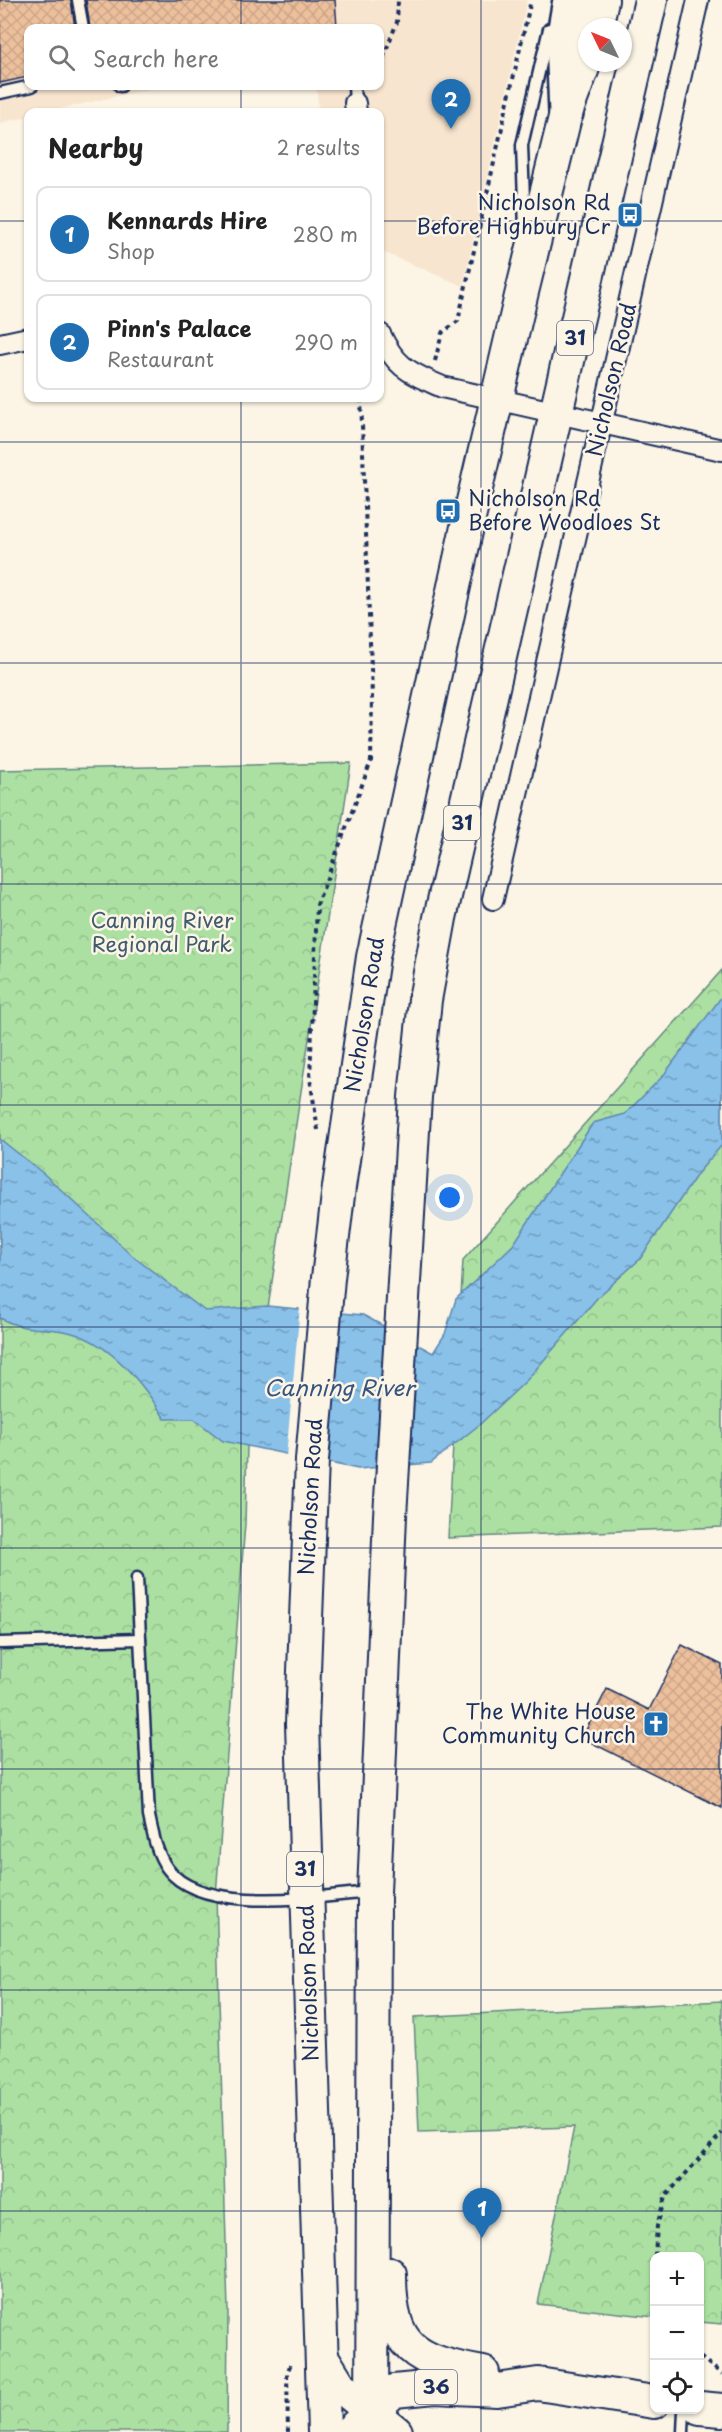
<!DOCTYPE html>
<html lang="en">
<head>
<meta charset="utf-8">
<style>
  :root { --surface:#fff; --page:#f2f2f2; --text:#222; --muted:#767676; --line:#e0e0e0; --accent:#1f6fb2 }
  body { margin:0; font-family:"Playpen Sans",sans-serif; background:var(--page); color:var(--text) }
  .controls { position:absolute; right:18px; bottom:18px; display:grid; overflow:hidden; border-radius:12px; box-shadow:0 2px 4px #0004 }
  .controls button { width:54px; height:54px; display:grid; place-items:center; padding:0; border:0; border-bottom:2px solid var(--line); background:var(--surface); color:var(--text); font:30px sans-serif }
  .compass { position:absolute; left:578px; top:18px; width:54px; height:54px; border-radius:50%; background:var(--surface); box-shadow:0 2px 4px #0004; rotate:313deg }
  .you { position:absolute; left:450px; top:1198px; width:21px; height:21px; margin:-15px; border:4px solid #fff; border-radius:50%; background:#1a73e8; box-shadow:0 0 0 9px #1a73e833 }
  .badge { display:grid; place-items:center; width:39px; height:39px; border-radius:50%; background:var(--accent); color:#fff; font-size:20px; font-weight:700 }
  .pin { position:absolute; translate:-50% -50px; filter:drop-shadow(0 2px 3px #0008) }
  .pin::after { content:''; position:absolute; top:32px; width:21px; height:18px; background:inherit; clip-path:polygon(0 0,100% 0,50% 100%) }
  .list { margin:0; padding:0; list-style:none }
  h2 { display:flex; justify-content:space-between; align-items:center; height:78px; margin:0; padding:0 24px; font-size:26px }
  h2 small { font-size:20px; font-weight:400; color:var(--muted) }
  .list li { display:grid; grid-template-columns:39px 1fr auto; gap:18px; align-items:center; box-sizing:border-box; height:96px; margin:0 12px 12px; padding:0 12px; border:2px solid var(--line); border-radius:12px }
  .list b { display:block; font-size:22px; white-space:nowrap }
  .list p { margin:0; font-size:20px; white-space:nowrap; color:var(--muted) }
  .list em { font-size:20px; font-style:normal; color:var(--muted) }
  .icon { flex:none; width:33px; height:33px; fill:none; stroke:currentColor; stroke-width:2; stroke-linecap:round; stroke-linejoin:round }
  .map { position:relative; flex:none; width:722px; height:2432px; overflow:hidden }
  .search { position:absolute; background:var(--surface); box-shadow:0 2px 4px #0004; left:24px; top:24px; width:360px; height:66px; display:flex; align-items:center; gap:15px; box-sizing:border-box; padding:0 21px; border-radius:12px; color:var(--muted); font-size:22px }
  .panel { position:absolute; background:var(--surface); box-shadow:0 2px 4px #0004; left:24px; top:108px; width:360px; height:294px; border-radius:12px }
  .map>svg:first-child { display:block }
  .built { fill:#f8e5cf }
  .forest { fill:url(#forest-crowns); stroke:#648880; stroke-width:1.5 }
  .water { fill:url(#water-ripples); stroke:#5d87b1; stroke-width:1.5 }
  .pier { fill:#fcf5e5 }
  .building { fill:url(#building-cross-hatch); stroke:#1b2f5e; stroke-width:1.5 }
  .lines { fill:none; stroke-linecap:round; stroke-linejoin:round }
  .lane-casing { stroke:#1b2f5e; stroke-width:15 }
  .street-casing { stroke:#1b2f5e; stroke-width:24 }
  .primary-casing { stroke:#1b2f5e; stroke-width:36 }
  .highway-casing { stroke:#1b2f5e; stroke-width:38 }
  .path { stroke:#1b2f5e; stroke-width:4; stroke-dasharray:4.5 4.5; stroke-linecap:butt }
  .lane { stroke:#fcf5e5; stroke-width:10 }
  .street { stroke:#fcf5e5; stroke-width:20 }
  .primary { stroke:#fcf5e5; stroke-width:32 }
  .highway { stroke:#fcf5e5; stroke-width:33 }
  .grid { fill:none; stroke:#1b2f5e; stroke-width:1.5; stroke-opacity:0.55 }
  .labels { text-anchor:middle; stroke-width:5; stroke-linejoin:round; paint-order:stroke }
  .shield { fill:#fcf5e5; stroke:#5e6a86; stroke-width:1.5 }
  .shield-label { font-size:20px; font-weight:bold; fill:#1b2f5e }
  .poi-label { font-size:21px; fill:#1b2f5e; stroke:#fcf5e5; text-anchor:end }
  .street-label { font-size:21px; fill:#1b2f5e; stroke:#fcf5e5 }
  .park-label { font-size:21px; fill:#3f5b6f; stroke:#fcf5e5 }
  .water-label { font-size:22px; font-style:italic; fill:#365480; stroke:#fcf5e5 }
</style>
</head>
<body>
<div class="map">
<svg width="722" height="2432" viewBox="0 0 722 2432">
  <defs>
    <pattern id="forest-crowns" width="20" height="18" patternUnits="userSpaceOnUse" patternTransform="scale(1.5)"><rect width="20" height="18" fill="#ace0a2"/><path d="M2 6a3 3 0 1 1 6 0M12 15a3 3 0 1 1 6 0" fill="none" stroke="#93c08e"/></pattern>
    <pattern id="water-ripples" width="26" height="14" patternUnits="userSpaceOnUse" patternTransform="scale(1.5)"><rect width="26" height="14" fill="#89c1e8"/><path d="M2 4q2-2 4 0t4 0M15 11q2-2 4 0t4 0" fill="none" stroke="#6f9dbf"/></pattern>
    <pattern id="building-cross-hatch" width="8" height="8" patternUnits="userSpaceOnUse" patternTransform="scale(1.5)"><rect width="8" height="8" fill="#edc09c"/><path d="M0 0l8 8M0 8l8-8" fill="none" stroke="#cba589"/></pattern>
  </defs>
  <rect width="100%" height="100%" fill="#fcf5e5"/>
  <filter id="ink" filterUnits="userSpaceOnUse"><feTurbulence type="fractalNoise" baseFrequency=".0167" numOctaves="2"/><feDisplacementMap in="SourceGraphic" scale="12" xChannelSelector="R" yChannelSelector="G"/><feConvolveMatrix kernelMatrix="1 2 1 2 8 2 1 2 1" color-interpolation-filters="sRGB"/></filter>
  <g filter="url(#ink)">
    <!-- built -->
    <polygon class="built" points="0,0 527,0 463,286 380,251 380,112 319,112 316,86 380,86 380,28 28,28 28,86 163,86 46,112 28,112 28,117 0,123"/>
    <!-- forest -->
    <g class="forest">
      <polygon points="351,763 247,1446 245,1524 216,1895 228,2311 227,2432 0,2432 0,770"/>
      <polygon points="722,970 722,1527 448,1538 463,1260"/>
      <polygon points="722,2001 722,2324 700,2322 700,2256 654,2256 654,2317 538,2304 574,2127 419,2132 414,2017"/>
    </g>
    <!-- water -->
    <path class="water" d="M722,996V1145L698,1173L640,1259L598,1297L526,1381L479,1425L431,1463L358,1469L223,1441L194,1419H165C142,1382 107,1338 63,1331C37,1327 24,1331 0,1318V1139L44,1174L135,1258L205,1311L267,1306L363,1315L433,1353L445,1334L456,1299L513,1245L593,1123L625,1114L663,1076Z"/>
    <!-- pier -->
    <polygon class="pier" points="300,1306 341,1310 328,1466 286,1457"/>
    <!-- building -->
    <g class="building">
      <polygon points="0,0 71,0 75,28 28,28 28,77 0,83"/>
      <polygon points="86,0 335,0 337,26 325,28 90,28"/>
      <polygon points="682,1645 722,1665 722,1808 582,1738 607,1689 649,1710"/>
    </g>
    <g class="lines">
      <!-- lane casing -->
      <g class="lane-casing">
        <g id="lane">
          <polyline points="78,0 83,28"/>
          <polyline points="120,86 121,86"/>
          <polyline points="354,86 355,103"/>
          <polyline points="0,93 32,86"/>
          <polyline points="525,229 522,145 549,29"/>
          <path d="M137,1578L149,1816C153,1834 156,1852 167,1868C201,1916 320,1896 371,1892"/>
          <polyline points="0,1643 140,1639"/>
          <polyline points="683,2432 684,2410"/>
        </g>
      </g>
      <!-- street casing -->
      <g class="street-casing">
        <g id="street">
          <polyline points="355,103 356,112"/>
          <path d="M380,334C396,368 409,372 442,387L722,450"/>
          <polyline points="0,344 28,338"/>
          <polyline points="493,899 698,0"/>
        </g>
      </g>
      <!-- primary casing -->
      <g class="primary-casing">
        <g id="primary">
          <polyline points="596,27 602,0"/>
          <path d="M390,2274C390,2349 415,2361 483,2373"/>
          <polyline points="324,2360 340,2386 396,2432"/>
          <polyline points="700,2408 722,2410"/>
          <polyline points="324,2432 302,1724 312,1460 328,1278 339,1187 373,957 467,527 521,296 566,113 587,57"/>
          <polyline points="349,2432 394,2391 435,2387 497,2390 538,2384 654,2402"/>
          <polyline points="372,2432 374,1892 390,1516 415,1097 425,1000 440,918 651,0"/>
        </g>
      </g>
      <!-- highway casing -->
      <g class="highway-casing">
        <polyline id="highway" points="566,113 563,40 570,0"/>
      </g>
      <!-- path -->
      <g class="path">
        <polyline points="380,66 397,22 398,0"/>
        <polyline points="435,361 442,333 458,321 531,0"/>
        <polyline points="318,1130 310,1078 317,905 371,761 372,696 361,398"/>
        <polyline points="655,2256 657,2226 665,2197 722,2133"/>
        <polyline points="700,2357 722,2374"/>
        <polyline points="288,2432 287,2373 292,2361"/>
      </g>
      <!-- lane -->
      <use href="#lane" class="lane"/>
      <!-- street -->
      <use href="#street" class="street"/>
      <!-- primary -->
      <use href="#primary" class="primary"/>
      <!-- highway -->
      <use href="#highway" class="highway"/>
    </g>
  </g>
  <!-- grid -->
  <path class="grid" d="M241,0V28M481,0V2432M241,86V112M0,221H28M380,221H722M241,398V2432M0,442H722M0,663H722M0,884H722M0,1105H722M0,1327H722M0,1548H722M0,1769H722M0,1990H722M0,2211H722"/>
  <!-- icons -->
  <defs>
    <g id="bus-square" transform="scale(1.35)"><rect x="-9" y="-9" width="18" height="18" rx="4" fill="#1f6fb2" stroke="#fcf5e5"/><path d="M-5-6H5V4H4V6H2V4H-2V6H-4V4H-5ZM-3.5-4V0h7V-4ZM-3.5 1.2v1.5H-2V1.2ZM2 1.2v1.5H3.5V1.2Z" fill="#fff"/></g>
    <g id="church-square" transform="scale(1.35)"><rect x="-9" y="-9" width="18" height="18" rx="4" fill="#1f6fb2" stroke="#fcf5e5"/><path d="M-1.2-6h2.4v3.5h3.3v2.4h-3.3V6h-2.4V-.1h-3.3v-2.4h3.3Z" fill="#fff"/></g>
  </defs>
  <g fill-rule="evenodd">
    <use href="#bus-square" x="630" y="215"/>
    <use href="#bus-square" x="448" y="511"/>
    <use href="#church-square" x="656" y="1724"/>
  </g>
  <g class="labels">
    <!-- shield labels -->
    <g class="shield">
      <rect x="557" y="321" width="36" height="34" rx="4.5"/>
      <rect x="444" y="806" width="36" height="34" rx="4.5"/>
      <rect x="287" y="1852" width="36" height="34" rx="4.5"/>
      <rect x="415" y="2370" width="42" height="34" rx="4.5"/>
    </g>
    <g class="shield-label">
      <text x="575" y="345">31</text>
      <text x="462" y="830">31</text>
      <text x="305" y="1876">31</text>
      <text x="436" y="2394">36</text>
    </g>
    <!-- poi labels -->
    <g class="poi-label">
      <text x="610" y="210">Nicholson Rd<tspan x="610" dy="24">Before Highbury Cr</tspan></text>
      <text x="468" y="506" text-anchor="start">Nicholson Rd<tspan x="468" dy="24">Before Woodloes St</tspan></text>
      <text x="636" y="1719">The White House<tspan x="636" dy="24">Community Church</tspan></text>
    </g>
    <!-- street labels -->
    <g class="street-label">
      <text transform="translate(612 380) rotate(-77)" y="7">Nicholson Road</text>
      <text transform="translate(365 1015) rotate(-81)" y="7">Nicholson Road</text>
      <text transform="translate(311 1497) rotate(-87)" y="7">Nicholson Road</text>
      <text transform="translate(309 1983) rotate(-92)" y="7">Nicholson Road</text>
    </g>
    <!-- park labels -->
    <g class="park-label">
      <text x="162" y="928">Canning River<tspan x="162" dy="24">Regional Park</tspan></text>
    </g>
    <!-- water labels -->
    <g class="water-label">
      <text x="339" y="1396">Canning River</text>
    </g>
  </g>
</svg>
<div class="controls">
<button>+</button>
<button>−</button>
<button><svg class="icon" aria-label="locate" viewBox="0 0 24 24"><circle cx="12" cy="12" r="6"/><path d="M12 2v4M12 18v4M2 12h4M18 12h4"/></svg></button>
</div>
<svg class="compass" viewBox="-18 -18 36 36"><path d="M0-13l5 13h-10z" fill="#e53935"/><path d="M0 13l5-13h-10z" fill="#767676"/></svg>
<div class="you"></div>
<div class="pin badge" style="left:482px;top:2238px">1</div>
<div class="pin badge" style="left:451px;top:129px">2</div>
<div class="search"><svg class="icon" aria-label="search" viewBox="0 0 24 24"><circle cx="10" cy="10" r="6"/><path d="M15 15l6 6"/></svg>Search here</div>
<section class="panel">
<h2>Nearby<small>2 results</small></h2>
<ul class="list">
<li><span class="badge">1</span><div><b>Kennards Hire</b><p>Shop</p></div><em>280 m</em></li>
<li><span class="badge">2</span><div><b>Pinn's Palace</b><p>Restaurant</p></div><em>290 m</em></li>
</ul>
</section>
</div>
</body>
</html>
